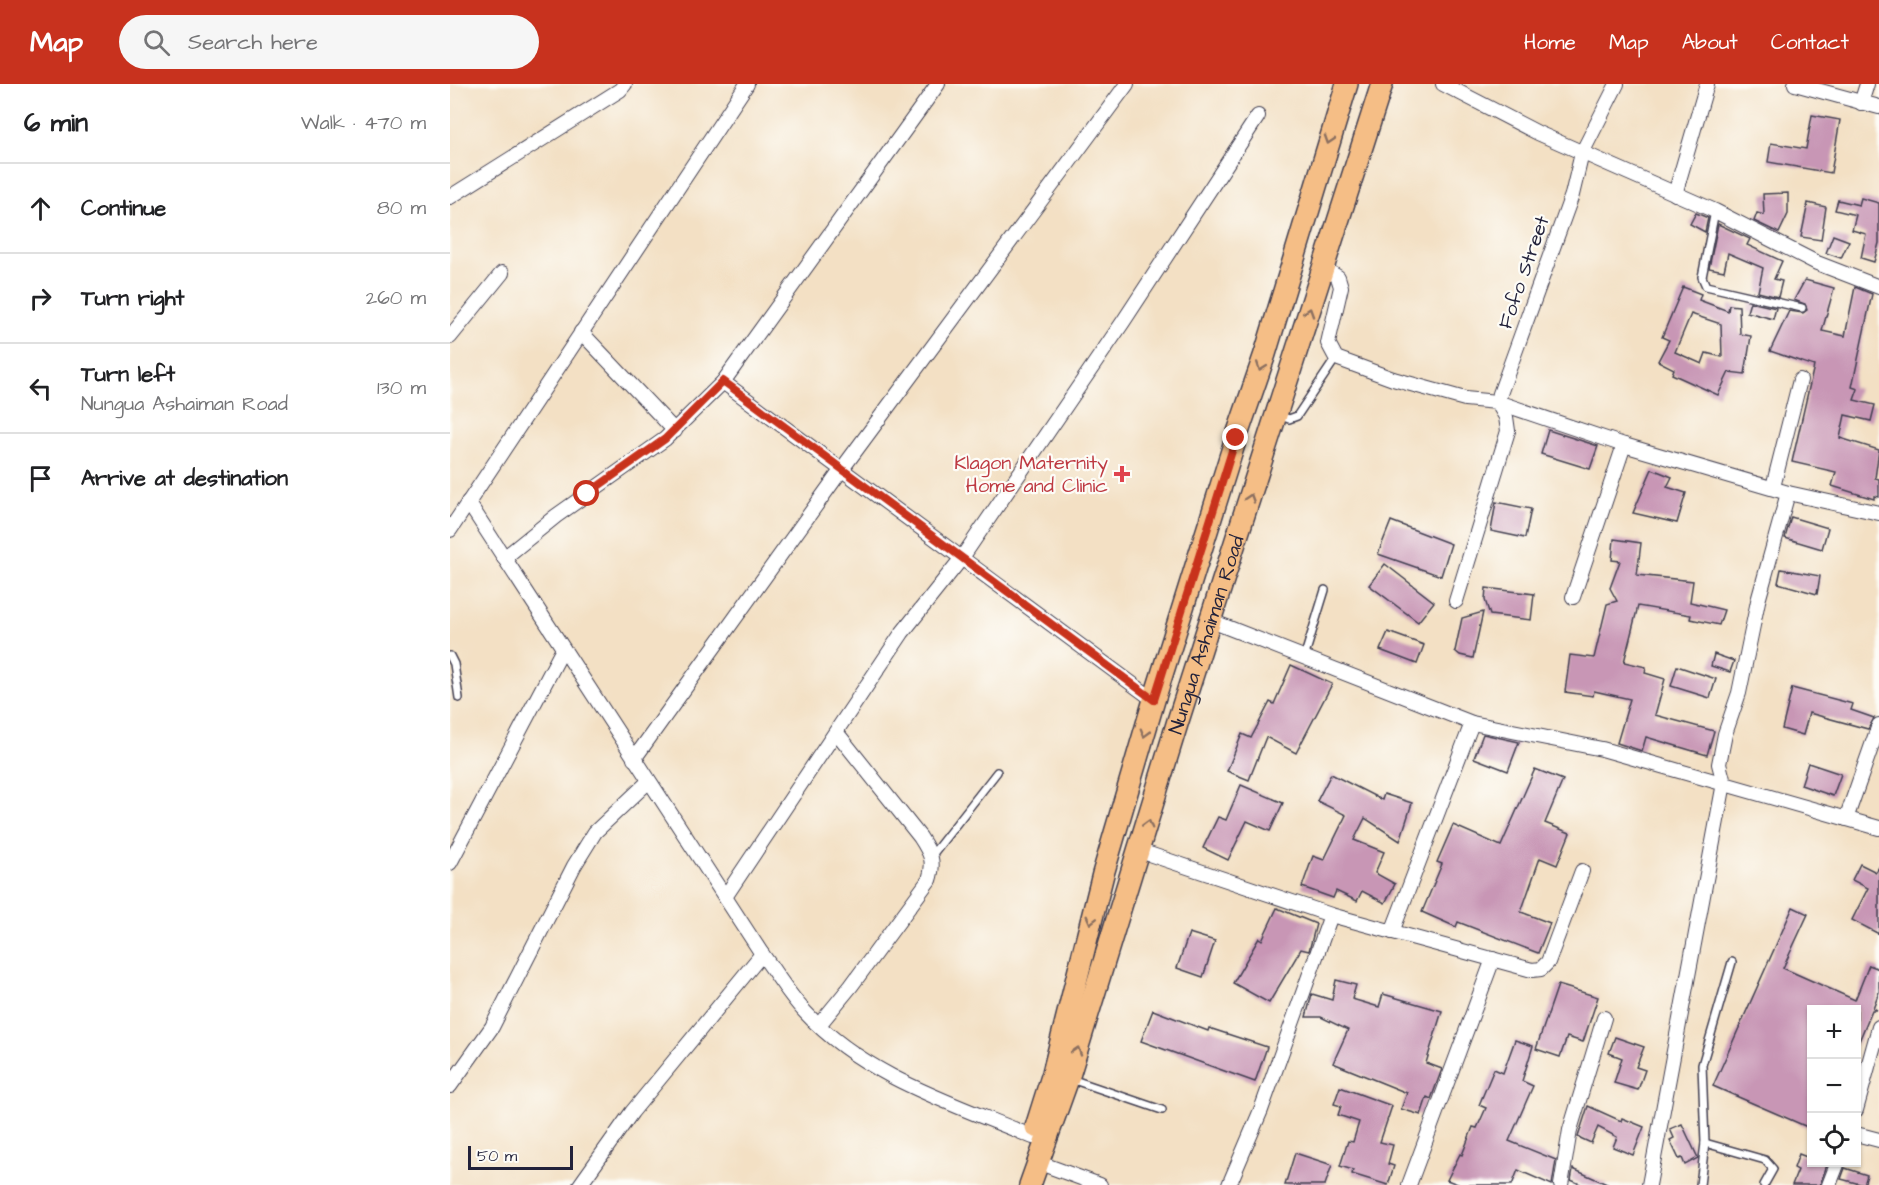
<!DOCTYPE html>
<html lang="en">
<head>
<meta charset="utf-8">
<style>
  :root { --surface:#fff; --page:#f6f6f6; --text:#202124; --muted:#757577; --line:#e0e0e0; --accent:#c8321e }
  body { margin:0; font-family:"Architects Daughter",sans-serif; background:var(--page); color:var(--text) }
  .controls { position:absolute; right:18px; bottom:18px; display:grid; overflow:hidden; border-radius:0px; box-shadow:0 2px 4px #0004 }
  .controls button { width:54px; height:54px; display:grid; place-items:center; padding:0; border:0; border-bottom:2px solid var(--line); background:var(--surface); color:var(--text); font:30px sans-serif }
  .scale { position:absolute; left:18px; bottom:15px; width:105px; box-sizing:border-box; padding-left:6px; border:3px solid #22223b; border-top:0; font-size:16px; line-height:21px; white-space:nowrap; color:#22223b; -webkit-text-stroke:4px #fdfcf7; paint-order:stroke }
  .stop { position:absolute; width:18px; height:18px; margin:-14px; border:4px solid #c8321e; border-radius:50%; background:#fff }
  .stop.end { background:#c8321e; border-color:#fff; box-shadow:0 2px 6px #0008 }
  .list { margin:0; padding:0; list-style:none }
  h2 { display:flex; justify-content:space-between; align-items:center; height:78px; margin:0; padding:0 24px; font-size:26px }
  h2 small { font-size:20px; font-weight:400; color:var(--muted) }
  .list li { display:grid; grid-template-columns:39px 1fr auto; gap:18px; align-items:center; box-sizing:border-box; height:90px; padding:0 24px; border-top:2px solid var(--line) }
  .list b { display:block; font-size:22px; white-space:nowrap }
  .list p { margin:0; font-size:20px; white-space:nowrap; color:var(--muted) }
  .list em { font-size:20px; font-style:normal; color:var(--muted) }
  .icon { flex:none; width:33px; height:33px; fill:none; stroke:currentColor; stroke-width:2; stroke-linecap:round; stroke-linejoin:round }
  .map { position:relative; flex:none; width:1429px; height:1101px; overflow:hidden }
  header { display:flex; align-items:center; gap:36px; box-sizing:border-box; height:84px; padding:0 30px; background:var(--accent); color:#fff }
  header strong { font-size:28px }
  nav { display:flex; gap:33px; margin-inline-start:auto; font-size:21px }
  .search { width:420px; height:54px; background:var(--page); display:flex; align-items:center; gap:15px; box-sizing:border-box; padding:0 21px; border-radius:33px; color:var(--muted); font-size:22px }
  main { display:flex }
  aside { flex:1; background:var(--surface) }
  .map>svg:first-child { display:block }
  .building { fill:#c896b5; fill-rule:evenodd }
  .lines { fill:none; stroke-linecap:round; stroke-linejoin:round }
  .service-casing { stroke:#413e50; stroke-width:10 }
  .minor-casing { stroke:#413e50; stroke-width:16 }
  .primary-casing { stroke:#413e50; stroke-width:24 }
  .service { stroke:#fff; stroke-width:7 }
  .minor { stroke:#fff; stroke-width:14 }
  .primary { stroke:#f5be86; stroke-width:21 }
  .oneway { stroke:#8c7060 }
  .route { stroke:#c8321e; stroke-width:8 }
  .health-dot { fill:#e0444e; stroke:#fdfcf7; stroke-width:2 }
  .labels { text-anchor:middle; stroke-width:4.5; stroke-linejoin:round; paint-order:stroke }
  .street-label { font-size:20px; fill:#22223b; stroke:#fdfcf7 }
  .health-label { font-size:20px; fill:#be3a42; stroke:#fdfcf7; text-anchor:end }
</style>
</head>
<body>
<header>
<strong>Map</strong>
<div class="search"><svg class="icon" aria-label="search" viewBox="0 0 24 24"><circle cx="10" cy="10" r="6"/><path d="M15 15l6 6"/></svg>Search here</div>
<nav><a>Home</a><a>Map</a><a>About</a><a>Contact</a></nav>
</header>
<main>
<aside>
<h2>6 min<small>Walk · 470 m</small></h2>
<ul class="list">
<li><svg class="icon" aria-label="ahead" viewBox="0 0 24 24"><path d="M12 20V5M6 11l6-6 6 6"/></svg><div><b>Continue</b></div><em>80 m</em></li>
<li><svg class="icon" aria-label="right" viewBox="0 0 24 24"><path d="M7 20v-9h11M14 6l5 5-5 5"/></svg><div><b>Turn right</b></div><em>260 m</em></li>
<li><svg class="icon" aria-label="left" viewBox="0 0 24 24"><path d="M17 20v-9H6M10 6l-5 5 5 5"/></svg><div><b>Turn left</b><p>Nungua Ashaiman Road</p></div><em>130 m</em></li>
<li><svg class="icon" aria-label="arrive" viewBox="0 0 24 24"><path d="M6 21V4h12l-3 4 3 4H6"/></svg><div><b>Arrive at destination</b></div></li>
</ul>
</aside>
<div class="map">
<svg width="1429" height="1101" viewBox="0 0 1429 1101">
  <rect width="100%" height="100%" fill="#fdfcf7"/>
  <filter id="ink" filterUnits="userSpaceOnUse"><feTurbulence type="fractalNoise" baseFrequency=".0167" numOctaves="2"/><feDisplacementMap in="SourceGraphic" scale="12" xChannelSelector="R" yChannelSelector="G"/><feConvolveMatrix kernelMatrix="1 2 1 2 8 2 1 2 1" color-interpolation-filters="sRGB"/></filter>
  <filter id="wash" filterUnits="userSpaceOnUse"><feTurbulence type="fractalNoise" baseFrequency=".008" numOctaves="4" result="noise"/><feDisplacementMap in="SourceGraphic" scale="24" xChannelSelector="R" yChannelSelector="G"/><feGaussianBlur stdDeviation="1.35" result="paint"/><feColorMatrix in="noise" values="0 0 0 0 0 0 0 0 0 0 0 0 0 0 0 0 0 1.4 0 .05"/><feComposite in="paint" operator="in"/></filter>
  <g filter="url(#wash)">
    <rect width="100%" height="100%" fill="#f3e0c4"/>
    <g id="blocks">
      <!-- building -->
      <g class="building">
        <polygon points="1362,31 1390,36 1381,89 1318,78 1321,59 1356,65"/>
        <polygon points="1338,109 1338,130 1329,149 1304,137 1307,129 1314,131 1313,110"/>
        <polygon points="1411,114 1429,119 1429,159 1424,178 1411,174 1416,150 1402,146 1406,131 1385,126 1388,116 1409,121"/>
        <polygon points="1358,119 1376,123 1371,156 1351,153"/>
        <polygon points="1246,129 1258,134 1255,148 1240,140"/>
        <polygon points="1268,140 1300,155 1297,161 1332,177 1324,195 1332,197 1328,213 1308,208 1313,184 1278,169 1274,187 1259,184"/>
        <polygon points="1383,151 1399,157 1391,174 1376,169"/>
        <polygon points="1355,196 1384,204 1372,247 1395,252 1405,203 1422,210 1402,303 1408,305 1404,316 1425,321 1421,337 1395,331 1390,354 1429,366 1425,394 1429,395 1429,413 1424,412 1424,415 1382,402 1386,388 1342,378 1364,282 1320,267 1339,227 1353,229 1357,226 1355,220 1344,216"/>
        <path d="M1233,203L1251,210L1249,216L1278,227L1279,221L1289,222L1290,250L1301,252L1295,290L1279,288L1268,311L1222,290L1224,285L1208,277L1219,256L1212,253ZM1241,230L1271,240L1272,273L1256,269L1252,280L1225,268Z"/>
        <polygon points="1300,218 1326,224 1323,235 1297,228"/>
        <polygon points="1098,346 1148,362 1140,385 1091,370"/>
        <polygon points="1202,385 1222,393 1217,403 1236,409 1227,439 1183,429"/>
        <polygon points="1046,418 1081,425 1075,454 1041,447"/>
        <polygon points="1341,433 1378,444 1372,465 1335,454"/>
        <polygon points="941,437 1001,460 991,492 928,470"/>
        <polygon points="1164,455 1191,459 1187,491 1243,497 1240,518 1274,526 1269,541 1240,535 1241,531 1188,522 1174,578 1196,583 1195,589 1215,595 1205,631 1264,647 1257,671 1196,653 1192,667 1167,659 1180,615 1144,607 1143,612 1115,608 1120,571 1144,574 1157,520 1167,517 1160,504 1170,477 1162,476"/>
        <polygon points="935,480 984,518 968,538 919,501"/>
        <polygon points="1331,485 1370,492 1367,510 1328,499"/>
        <polygon points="1036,504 1084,510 1081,536 1040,531 1035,516"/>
        <polygon points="1033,528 1023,574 1010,571 1005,567 1012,534"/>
        <polygon points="938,548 974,561 967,580 930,566"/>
        <polygon points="1264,570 1284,577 1280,588 1261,582"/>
        <polygon points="841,581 882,600 846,669 816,653 799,696 777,687 792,650 801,654 820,618 824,620"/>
        <polygon points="1227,582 1266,595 1260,614 1221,602"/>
        <polygon points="1342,604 1403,620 1401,626 1424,634 1418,645 1359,629 1353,651 1332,645"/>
        <polygon points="1033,650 1069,658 1058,687 1024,674"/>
        <polygon points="1358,679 1391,690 1383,712 1351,701"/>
        <polygon points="1085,685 1113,696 1095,739 1120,749 1107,781 1090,774 1071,828 1100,839 1088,869 1008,838 1006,843 972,828 992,780 987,778 1003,741 1051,762"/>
        <polygon points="881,690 932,716 934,710 962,719 950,757 915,734 904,756 934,768 925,789 945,800 935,819 912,807 907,817 886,807 883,814 852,803 863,772 874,776 896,731 867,717"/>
        <polygon points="791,701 833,719 820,747 797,737 778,776 753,764 768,733 776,736"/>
        <polygon points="1410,780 1426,788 1429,783 1429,850 1402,836 1418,804 1402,796"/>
        <polygon points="1343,823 1358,830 1333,884 1405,916 1419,881 1429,885 1429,908 1423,924 1427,926 1422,926 1407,962 1407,926 1362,926 1362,1045 1263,1002"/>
        <polygon points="827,824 866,840 859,867 851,865 819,919 783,899 809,854 812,856"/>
        <polygon points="739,849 765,857 753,893 727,884"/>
        <polygon points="886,896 906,901 902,915 929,923 933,910 992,927 976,979 992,985 981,1015 977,1013 971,1031 951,1025 957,1009 883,979 898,946 871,933 856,933 862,910 882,916"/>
        <polygon points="1108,901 1148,913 1133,958 1117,953 1110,973 1086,965"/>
        <polygon points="703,926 758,947 759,944 817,963 805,998 691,957"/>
        <polygon points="1165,953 1194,963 1186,983 1195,986 1188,1006 1164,999 1172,974 1159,969"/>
        <polygon points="1065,956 1083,962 1072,997 1083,1002 1059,1057 1106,1076 1102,1101 1068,1086 1062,1101 1010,1101 997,1096 1010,1070 1012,1071 1023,1043 1027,1044 1036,1024 1029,1021 1044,985 1053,989"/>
        <polygon points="890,1003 942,1022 930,1058 943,1061 938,1080 944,1082 938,1101 902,1090 903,1086 890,1082 898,1057 903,1058 909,1038 888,1031 891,1022 884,1020"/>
        <polygon points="1138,1022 1171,1037 1172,1034 1194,1043 1183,1071 1163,1063 1167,1053 1148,1043 1141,1059 1128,1053"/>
        <polygon points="1232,1040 1248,1074 1235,1081 1232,1074 1229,1075 1220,1056 1224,1054 1220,1045"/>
        <polygon points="845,1069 882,1081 875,1101 835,1101"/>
        <polygon points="1349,1070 1362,1075 1362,1078 1378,1078 1370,1101 1342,1101 1348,1086 1344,1084"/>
        <polygon points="1395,1084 1417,1091 1414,1101 1391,1095"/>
        <polygon points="1123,1085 1159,1101 1132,1101 1121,1096"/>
      </g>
    </g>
  </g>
  <g filter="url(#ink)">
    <use href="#blocks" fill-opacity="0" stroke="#413e50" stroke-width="1.5"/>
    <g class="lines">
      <!-- service casing -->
      <g class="service-casing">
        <g id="service">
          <polyline points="1265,127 1252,193 1256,202 1352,224"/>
          <polyline points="828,331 839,335 847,332 886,274"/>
          <polyline points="0,572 4,580 9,614"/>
          <polyline points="854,574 875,506"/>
          <polyline points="482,771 547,688"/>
          <polyline points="621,995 712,1026"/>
          <polyline points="1255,1059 1315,1076 1323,1085 1314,1101"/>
          <polyline points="1250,1101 1255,1059 1252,981 1282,878"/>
        </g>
      </g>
      <!-- minor casing -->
      <g class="minor-casing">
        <g id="minor">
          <polyline points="993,0 1088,49 1265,127 1367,179 1429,203"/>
          <polyline points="1345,0 1429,23"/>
          <polyline points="1411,19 1417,0"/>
          <polyline points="1225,110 1257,0"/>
          <polyline points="0,113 170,6 175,0"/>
          <polyline points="873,184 888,193 891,203 878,259 886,274 943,295 1015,315 1047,318 1174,361 1338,409 1429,429"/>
          <polyline points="131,248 225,347"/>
          <polyline points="0,253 52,189"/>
          <polyline points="273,298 704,616"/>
          <polyline points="1323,403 1350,296"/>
          <path d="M18,418L312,870C326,889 339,911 356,929C415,993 505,1020 583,1053L595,1054"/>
          <polyline points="0,446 297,0"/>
          <polyline points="54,474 106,432 215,355 273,298 488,0"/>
          <polyline points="1123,513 1174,361"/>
          <polyline points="1006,517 1058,347 1056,333 1047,318 1122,111 1132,69 1167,0"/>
          <polyline points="762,533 769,540 1022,639 1152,665 1429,744"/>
          <polyline points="184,675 392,385 677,0"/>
          <polyline points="1396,735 1429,641"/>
          <polyline points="690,767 881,831 1082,886 1091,885 1098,878 1132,787"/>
          <polyline points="0,779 113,565"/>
          <polyline points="275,813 452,549 511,475 673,238 808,32"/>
          <polyline points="942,848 1022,639"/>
          <path d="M369,941L401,902L479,796C485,777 481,770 470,753L387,649"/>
          <polyline points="0,1002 42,943 124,782 145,748 198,698"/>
          <polyline points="1406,1026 1429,943"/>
          <polyline points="1406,1050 1429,1056"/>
          <polyline points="587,1078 650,1101"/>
          <polyline points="130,1101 182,1028 312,870"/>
          <polyline points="779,1101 811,1026 881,831"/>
          <polyline points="959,1101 1043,875"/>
          <polyline points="1111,1101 1120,1046 1154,934"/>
          <polyline points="1199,1101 1274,699 1269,680 1275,650 1289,609 1308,517 1338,409"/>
          <polyline points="1379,1101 1388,1078"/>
        </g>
      </g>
      <!-- primary casing -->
      <g class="primary-casing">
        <g id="primary">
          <polyline points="586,1043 603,989 653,790 704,616 786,354 815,270 897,0"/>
          <path id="s1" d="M580,1101L618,995L727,640L932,0"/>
        </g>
      </g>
      <!-- service -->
      <use href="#service" class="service"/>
      <!-- minor -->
      <use href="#minor" class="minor"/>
      <!-- primary -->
      <use href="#primary" class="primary"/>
    </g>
    <!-- one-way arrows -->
    <defs><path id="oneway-chevron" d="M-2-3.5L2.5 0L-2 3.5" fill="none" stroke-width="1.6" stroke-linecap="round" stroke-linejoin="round" transform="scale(1.5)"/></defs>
    <g class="oneway">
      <use href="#oneway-chevron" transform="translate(879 56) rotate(108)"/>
      <use href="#oneway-chevron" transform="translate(859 228) rotate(-72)"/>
      <use href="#oneway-chevron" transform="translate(811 283) rotate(110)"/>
      <use href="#oneway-chevron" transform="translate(800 414) rotate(-72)"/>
      <use href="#oneway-chevron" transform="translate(695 649) rotate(106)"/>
      <use href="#oneway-chevron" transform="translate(698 740) rotate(-74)"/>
      <use href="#oneway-chevron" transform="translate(641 836) rotate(104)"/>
      <use href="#oneway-chevron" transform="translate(627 967) rotate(-72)"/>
    </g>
  </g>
  <g class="lines" filter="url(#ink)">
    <!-- route -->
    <polyline class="route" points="137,410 215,355 273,297 704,616 786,354"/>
  </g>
  <!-- markers -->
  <path class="health-dot" d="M669 381h6v6h6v6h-6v6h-6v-6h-6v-6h6z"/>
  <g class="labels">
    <!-- street labels -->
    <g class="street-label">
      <text transform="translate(1073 188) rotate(-71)" y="7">Fofo Street</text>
      <text dy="7" stroke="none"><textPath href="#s1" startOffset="578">Nungua Ashaiman Road</textPath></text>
    </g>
    <!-- health labels -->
    <g class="health-label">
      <text x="658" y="385">Klagon Maternity<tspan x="658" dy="23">Home and Clinic</tspan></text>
    </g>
  </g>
</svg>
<div class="controls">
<button>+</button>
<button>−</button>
<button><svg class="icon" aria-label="locate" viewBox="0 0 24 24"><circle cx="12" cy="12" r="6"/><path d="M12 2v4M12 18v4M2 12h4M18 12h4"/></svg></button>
</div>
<div class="scale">50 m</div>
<div class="stop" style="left:137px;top:410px"></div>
<div class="stop end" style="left:786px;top:354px"></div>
</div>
</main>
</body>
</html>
